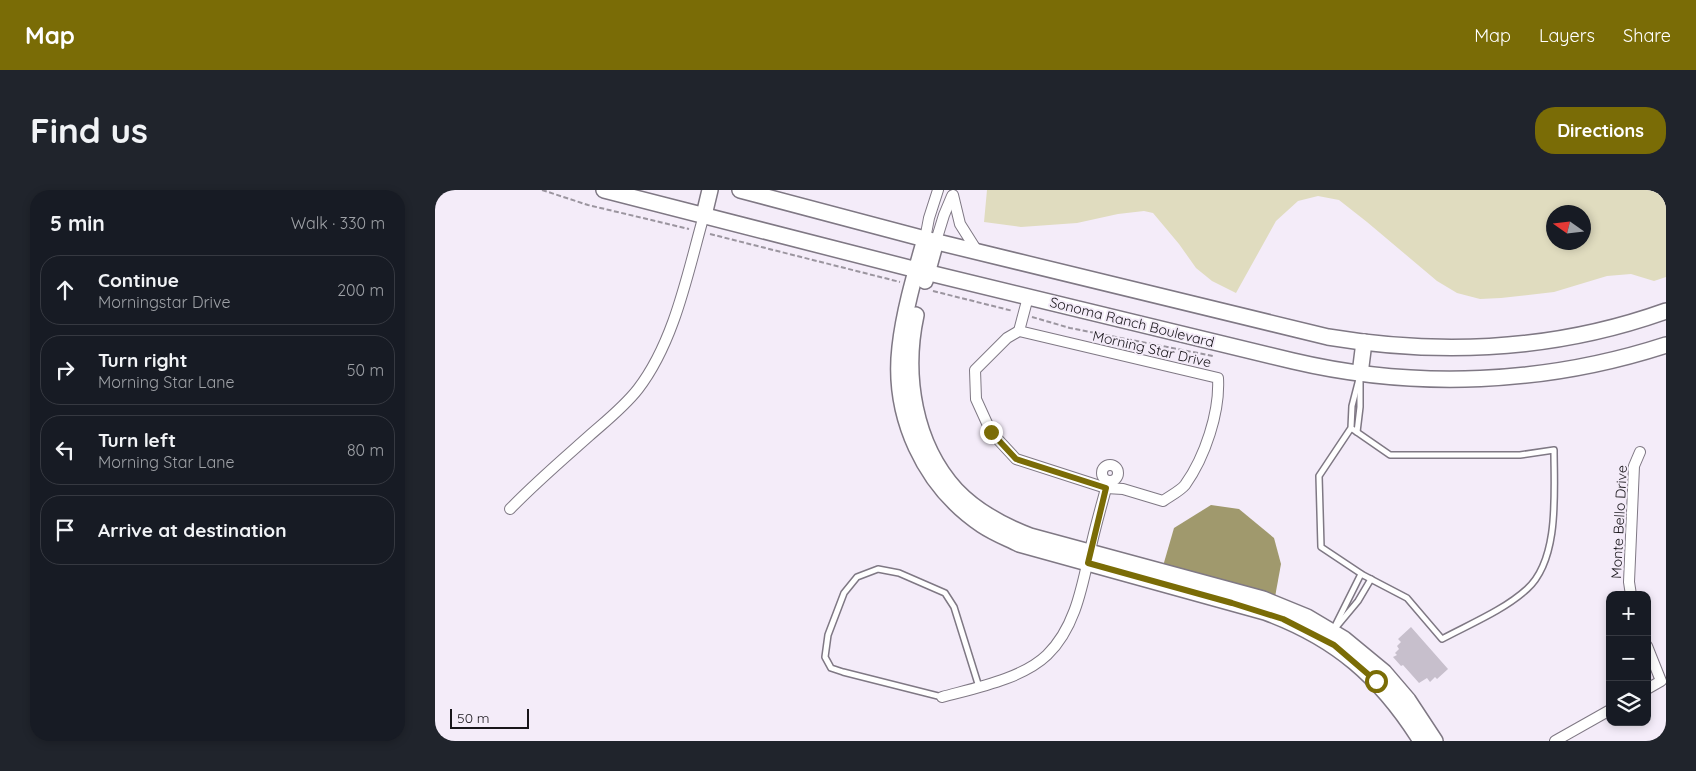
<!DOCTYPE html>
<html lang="en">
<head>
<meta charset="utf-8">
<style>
  :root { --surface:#171b24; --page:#20242c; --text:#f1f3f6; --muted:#9ea1a6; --line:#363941; --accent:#7a6c06 }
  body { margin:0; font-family:Quicksand,sans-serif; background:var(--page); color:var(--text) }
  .controls { position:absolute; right:15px; bottom:15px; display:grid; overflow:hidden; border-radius:10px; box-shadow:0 2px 8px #0003 }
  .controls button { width:45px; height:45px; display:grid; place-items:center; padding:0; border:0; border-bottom:1px solid var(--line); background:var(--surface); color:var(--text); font:25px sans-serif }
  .compass { position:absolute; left:1111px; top:15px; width:45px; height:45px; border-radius:50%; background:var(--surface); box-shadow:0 2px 8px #0003; rotate:284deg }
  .scale { position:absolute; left:15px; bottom:12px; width:79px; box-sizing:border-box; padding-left:5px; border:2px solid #18151a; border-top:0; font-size:14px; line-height:18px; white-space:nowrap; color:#18151a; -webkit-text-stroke:4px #f4ecf9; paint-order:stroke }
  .stop { position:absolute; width:15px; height:15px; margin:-11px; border:4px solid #7a6c06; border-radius:50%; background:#fff }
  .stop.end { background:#7a6c06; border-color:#fff; box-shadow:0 1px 5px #0008 }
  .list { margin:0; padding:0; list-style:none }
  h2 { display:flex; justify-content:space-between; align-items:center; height:65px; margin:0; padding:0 20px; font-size:21px }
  h2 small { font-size:16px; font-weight:400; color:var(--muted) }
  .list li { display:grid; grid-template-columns:32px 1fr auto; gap:15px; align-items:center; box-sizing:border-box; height:70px; margin:0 10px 10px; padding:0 10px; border:1px solid var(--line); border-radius:20px }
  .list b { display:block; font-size:19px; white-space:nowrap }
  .list p { margin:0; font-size:16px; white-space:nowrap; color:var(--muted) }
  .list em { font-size:16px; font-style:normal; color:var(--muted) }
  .icon { flex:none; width:28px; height:28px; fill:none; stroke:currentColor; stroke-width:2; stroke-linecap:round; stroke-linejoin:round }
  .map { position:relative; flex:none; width:1231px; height:551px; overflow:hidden; border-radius:20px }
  header { display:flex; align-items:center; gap:30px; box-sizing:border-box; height:70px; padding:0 25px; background:var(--accent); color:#fff }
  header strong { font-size:24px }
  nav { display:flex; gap:28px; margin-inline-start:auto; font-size:18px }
  .intro { display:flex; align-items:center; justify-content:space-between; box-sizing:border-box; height:120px; padding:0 30px }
  h1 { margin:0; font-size:35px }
  .button { padding:12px 22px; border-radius:20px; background:var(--accent); color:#fff; font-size:18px; font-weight:700 }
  main { display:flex; gap:30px; padding:0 30px }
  aside { flex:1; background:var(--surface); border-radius:20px; box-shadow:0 2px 8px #0003 }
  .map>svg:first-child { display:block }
  .green { fill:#e0dcbf; fill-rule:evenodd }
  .water { fill:#a0996d }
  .building { fill:#c7bfcc }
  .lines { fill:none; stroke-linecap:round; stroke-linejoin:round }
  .lane-casing { stroke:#7f7884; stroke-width:8 }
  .street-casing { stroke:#7f7884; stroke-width:12 }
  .secondary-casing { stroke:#7f7884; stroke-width:18 }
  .path { stroke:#9b959f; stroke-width:2; stroke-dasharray:5 2.5; stroke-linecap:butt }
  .lane { stroke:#fff; stroke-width:5 }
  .street { stroke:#fff; stroke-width:10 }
  .secondary { stroke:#fff; stroke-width:15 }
  .route { stroke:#7a6c06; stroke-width:6 }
  .labels { text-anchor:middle; stroke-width:4; stroke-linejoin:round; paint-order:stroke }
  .street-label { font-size:14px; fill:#18151a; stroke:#f4ecf9 }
</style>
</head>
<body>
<header>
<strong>Map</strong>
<nav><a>Map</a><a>Layers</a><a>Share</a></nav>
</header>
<div class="intro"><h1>Find us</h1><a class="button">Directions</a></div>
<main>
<aside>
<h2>5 min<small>Walk · 330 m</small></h2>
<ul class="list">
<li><svg class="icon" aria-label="ahead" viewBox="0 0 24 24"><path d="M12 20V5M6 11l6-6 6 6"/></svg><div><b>Continue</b><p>Morningstar Drive</p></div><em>200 m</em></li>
<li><svg class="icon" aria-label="right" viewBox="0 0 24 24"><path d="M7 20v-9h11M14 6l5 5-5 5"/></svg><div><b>Turn right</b><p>Morning Star Lane</p></div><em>50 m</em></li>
<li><svg class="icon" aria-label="left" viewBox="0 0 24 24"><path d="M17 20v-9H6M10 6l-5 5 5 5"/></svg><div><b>Turn left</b><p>Morning Star Lane</p></div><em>80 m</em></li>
<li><svg class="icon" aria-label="arrive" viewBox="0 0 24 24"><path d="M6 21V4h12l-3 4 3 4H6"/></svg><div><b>Arrive at destination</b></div></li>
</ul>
</aside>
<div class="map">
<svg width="1231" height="551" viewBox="0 0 1231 551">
  <rect width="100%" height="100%" fill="#f4ecf9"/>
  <!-- green -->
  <path class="green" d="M552,0H1231V87L1219,91L1196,84L1172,86L1119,102L1066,108L1045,109L1022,103L1002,91L932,32L904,10L883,6L863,11L841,31L801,103L777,91L761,78L744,54L718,23L709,21L683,24L642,33L586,37L549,32ZM1118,22H1148V52H1118Z"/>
  <!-- water -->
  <polygon class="water" points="776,315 804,319 839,348 846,374 840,407 728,376 739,338"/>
  <!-- building -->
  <polygon class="building" points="976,437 1013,479 1002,489 1000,487 995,492 992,488 984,493 968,475 966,476 958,467 962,465 960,463 964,459 962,456 966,452 963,449"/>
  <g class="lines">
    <!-- lane casing -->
    <g class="lane-casing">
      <g id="lane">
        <path d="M916,238L955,265H1085L1119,260C1119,301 1125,369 1092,399C1069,420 1035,434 1007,449L972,408L928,385L886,357L884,286L916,238L917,216L925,185"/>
        <polyline points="922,242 925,217 925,192"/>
        <polyline points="900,436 926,384"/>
        <polyline points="898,441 923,411 936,389"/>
        <polyline points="507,507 408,482 396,478 390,467 393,445 409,403 422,387 443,379 464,383 510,403 519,417 544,497"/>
      </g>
    </g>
    <!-- street casing -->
    <g class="street-casing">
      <g id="street">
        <polyline points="518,5 525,34 542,61"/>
        <polyline points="490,49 494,28 503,0"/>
        <polyline points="501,51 509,25 517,6"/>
        <path d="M584,141L783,188C785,222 770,267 750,295C745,301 735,306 728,311L688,299L671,298L581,269L556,242L541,209L540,180L572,148Z"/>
        <polyline points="584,141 593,107"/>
        <circle cx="675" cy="283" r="8"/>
        <path d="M75,319C100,293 127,270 154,246C171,231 189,217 203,199C240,151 253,81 269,25"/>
        <polyline points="1196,405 1194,392 1199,276 1205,262"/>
        <polyline points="1212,456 1226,491 1212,499"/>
        <path d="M507,507C540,498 587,489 612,465C640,438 647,397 655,361C660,337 667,314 673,291"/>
        <polyline points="1120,551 1175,520"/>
      </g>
    </g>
    <!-- secondary casing -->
    <g class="secondary-casing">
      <g id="secondary">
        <path d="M169,0L482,80L858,171C981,200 1111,194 1231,155"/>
        <path d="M305,0L490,49L893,147C1007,166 1122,160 1231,121"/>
        <polyline points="269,25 275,0"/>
        <path d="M490,49C480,84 469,121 465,157C457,226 489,296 547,335C559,343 572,348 584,354L830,422C901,448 946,487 986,551"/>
        <polyline points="490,91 501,51"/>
        <path d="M481,125C468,185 479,254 521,300C541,321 569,336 595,346L828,409L872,427L909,449L949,482L973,510L1000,551"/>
        <polyline points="925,184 929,152"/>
      </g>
    </g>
    <!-- path -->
    <g class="path">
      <polyline points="107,0 153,15 254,39"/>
      <polyline points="275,44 465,92"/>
      <polyline points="498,101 578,121"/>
      <polyline points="597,127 635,138 778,166"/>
    </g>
    <!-- lane -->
    <use href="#lane" class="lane"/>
    <!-- street -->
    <use href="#street" class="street"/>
    <!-- secondary -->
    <use href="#secondary" class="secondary"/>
  </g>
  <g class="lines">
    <!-- route -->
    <polyline class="route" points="556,242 581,269 671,298 653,373 797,413 848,429 899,455 941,491"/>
  </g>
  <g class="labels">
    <!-- street labels -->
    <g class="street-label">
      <text transform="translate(697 132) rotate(14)" y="5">Sonoma Ranch Boulevard</text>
      <text transform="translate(717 159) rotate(13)" y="5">Morning Star Drive</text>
      <text transform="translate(1184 332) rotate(-87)" y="5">Monte Bello Drive</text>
    </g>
  </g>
</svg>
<div class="controls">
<button>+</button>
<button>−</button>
<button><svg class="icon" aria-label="layers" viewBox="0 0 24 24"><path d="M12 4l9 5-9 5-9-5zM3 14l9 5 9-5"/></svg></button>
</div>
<svg class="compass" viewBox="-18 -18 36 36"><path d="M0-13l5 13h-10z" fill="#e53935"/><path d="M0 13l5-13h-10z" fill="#9ea1a6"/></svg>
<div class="scale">50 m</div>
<div class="stop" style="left:941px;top:491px"></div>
<div class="stop end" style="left:556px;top:242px"></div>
</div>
</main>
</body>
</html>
